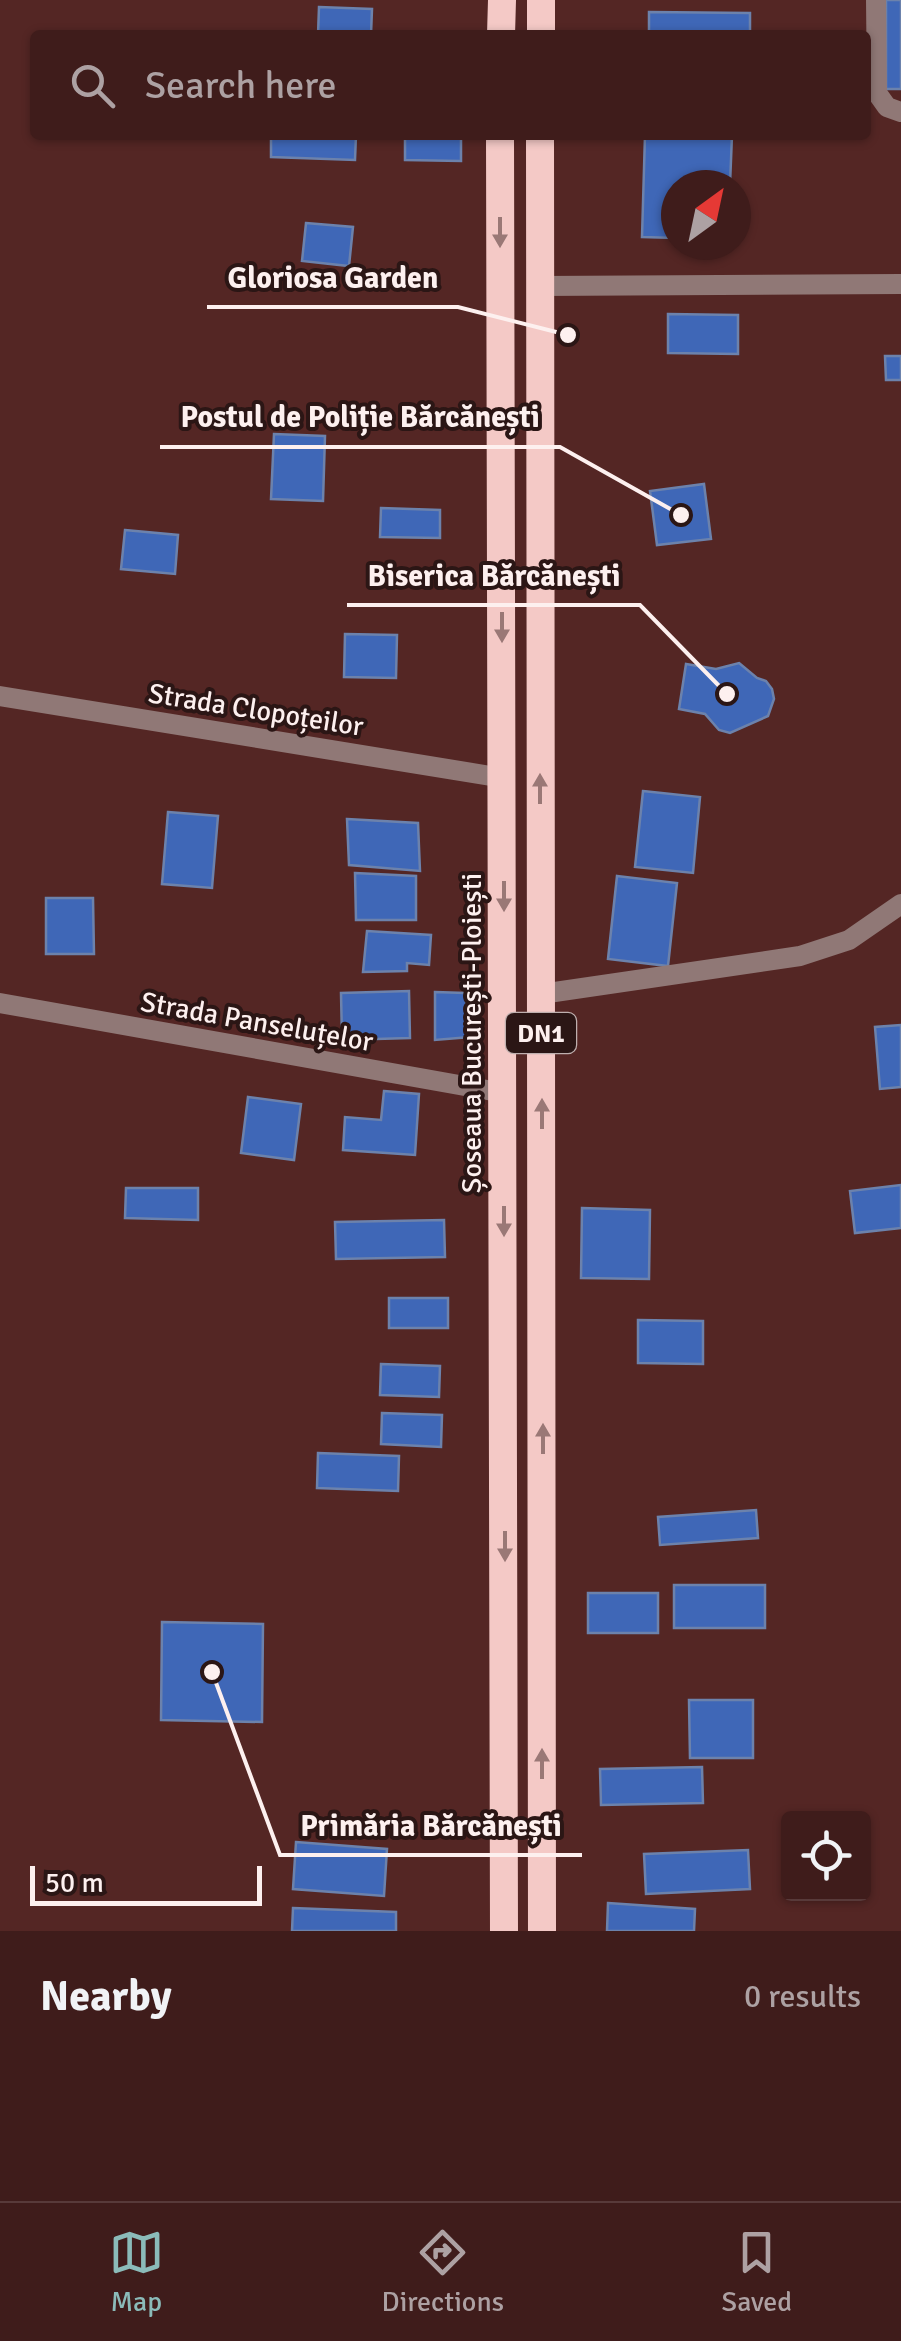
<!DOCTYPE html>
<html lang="en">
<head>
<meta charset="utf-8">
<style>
  :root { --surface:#3f1c1b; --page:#4a2928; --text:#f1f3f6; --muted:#ada1a3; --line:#583a3a; --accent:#8bbbb9 }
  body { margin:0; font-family:Signika,sans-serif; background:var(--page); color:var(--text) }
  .controls { position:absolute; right:30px; bottom:30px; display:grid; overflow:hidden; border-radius:10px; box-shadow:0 2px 8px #0004 }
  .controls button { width:90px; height:90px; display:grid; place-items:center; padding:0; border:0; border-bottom:2px solid var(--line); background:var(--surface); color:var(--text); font:50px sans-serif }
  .compass { position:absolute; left:661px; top:170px; width:90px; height:90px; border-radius:50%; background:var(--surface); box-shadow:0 2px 8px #0004; rotate:33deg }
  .scale { position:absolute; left:30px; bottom:25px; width:232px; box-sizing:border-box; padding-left:10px; border:5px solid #fdf0ef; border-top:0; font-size:28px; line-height:35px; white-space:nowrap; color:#fdf0ef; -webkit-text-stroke:8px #2b1615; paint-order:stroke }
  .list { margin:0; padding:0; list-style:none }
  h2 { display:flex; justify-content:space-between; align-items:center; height:130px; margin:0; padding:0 40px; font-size:42px }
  h2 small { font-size:32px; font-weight:400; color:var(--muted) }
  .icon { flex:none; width:55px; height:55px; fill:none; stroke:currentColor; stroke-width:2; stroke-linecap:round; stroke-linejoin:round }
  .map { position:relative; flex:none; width:901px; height:1931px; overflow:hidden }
  .search { position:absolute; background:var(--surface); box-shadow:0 2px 8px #0004; left:30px; right:30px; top:30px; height:110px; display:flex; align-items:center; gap:25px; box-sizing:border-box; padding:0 35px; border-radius:10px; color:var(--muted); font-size:38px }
  .sheet { height:270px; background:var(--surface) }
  nav { display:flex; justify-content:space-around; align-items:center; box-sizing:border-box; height:140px; border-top:2px solid var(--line); background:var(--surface); font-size:28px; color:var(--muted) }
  nav a { display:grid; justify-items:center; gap:5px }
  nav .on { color:var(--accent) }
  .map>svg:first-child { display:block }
  .building { fill:#3f67b7; stroke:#6c82ac; stroke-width:2.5 }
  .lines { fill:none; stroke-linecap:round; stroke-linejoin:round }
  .minor { stroke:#907876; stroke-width:20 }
  .trunk { stroke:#f4c9c6; stroke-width:28 }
  .oneway { fill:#9a7876 }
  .labels { text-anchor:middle; stroke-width:8; stroke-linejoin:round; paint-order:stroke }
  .shield { fill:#2b1615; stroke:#beafae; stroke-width:2.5 }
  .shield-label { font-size:25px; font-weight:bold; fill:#fdf0ef }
  .street-label { font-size:28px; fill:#fdf0ef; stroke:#2b1615 }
  .leader { fill:none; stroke:#fdf0ef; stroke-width:4 }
  .callout-dot { fill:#fdf0ef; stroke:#2b1615; stroke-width:4 }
  .callout-label { font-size:30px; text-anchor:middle; font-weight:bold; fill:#fdf0ef; stroke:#2b1615; stroke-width:8; stroke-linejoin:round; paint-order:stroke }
</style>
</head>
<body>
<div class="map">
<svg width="901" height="1931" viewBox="0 0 901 1931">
  <rect width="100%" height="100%" fill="#542624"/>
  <!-- building -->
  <g class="building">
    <rect x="886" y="0" width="15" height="89"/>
    <polygon points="319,7 372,9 371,35 318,35"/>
    <polygon points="649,12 750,13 750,35 649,35"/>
    <polygon points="271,135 356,135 355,160 271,157"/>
    <polygon points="405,135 461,135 461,161 405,160"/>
    <polygon points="645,135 732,135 730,185 676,185 676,238 642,237"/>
    <polygon points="306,223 353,227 349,266 302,261"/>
    <polygon points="668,314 738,315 738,354 668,353"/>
    <polygon points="885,356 901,356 901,380 886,380"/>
    <polygon points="274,434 325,436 323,501 271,499"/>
    <polygon points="704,484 711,539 657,545 650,491"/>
    <polygon points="381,508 440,510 440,538 380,537"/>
    <polygon points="125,530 178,535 175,574 121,569"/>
    <polygon points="345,634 397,635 396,678 344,677"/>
    <polygon points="739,663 757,678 766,681 772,689 774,699 768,716 730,733 719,730 705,714 679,709 686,664 716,669"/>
    <polygon points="643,791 700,797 693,873 635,867"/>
    <polygon points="168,812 218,816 212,888 162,884"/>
    <polygon points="347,819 418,823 420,871 349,865"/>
    <polygon points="355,873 416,876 416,920 356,920"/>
    <polygon points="617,876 677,883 668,966 608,959"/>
    <polygon points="46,898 93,898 94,954 46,954"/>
    <polygon points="367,931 431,935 429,965 407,963 407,971 363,972"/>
    <polygon points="409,991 410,1038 342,1040 341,993"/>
    <polygon points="435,992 465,993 470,1037 435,1040"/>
    <polygon points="901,1025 901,1087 880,1089 875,1027"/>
    <polygon points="384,1091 419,1094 415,1155 343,1150 345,1117 381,1120"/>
    <polygon points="248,1097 301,1104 294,1160 241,1153"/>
    <polygon points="901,1185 901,1228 855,1233 850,1191"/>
    <polygon points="126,1188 198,1188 198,1220 125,1218"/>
    <polygon points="582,1208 650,1210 649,1279 581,1278"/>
    <polygon points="444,1220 445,1257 336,1259 335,1222"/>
    <rect x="389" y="1298" width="59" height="30"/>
    <polygon points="638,1320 703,1321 703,1364 638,1363"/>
    <polygon points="381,1364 440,1366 439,1397 380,1395"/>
    <polygon points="382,1413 442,1415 441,1447 381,1444"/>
    <polygon points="318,1453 399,1456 398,1491 317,1488"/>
    <polygon points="756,1510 758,1538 660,1545 658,1517"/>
    <rect x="674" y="1585" width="91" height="43"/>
    <rect x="588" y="1593" width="70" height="40"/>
    <polygon points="162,1622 263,1624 262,1722 161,1720"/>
    <polygon points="689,1700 753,1700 753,1758 690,1758"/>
    <polygon points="702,1767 703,1803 601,1805 600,1769"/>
    <polygon points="296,1842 387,1849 384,1896 293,1889"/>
    <polygon points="748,1850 750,1889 646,1894 644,1854"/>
    <polygon points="608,1903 695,1909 694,1931 607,1931"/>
    <polygon points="293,1908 396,1912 396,1931 292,1931"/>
  </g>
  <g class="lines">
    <!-- minor -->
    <g class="minor">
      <polyline points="876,0 877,93 887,107 901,112"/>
      <polyline points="540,286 901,284"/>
      <polyline points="0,696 503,778"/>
      <polyline points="541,994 800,956 849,940 901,904"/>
      <polyline points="0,1003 504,1093"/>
    </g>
    <!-- trunk -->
    <g class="trunk">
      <polyline points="501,35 502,0"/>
      <polyline points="541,35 541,0"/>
      <polyline points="500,135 504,1931"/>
      <polyline points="540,135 542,1931"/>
    </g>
  </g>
  <!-- one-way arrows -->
  <defs><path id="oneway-solid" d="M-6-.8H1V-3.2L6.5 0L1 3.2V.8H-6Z" transform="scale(2.5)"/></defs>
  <g class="oneway">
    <use href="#oneway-solid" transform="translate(500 232) rotate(90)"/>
    <use href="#oneway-solid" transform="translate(502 627) rotate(90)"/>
    <use href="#oneway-solid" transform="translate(540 789) rotate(-90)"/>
    <use href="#oneway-solid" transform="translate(504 896) rotate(90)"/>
    <use href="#oneway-solid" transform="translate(542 1114) rotate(-90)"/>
    <use href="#oneway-solid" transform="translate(504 1221) rotate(90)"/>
    <use href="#oneway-solid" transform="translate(543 1439) rotate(-90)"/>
    <use href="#oneway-solid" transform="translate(505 1546) rotate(90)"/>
    <use href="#oneway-solid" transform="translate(542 1764) rotate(-90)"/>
  </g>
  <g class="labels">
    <!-- shield labels -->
    <rect class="shield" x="506" y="1013" width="70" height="40" rx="8"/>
    <g class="shield-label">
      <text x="541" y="1042">DN1</text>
    </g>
    <!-- street labels -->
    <g class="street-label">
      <text transform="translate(256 709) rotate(9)" y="10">Strada Clopoțeilor</text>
      <text transform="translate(257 1021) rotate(10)" y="10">Strada Panseluțelor</text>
      <text transform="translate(471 1033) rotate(-90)" y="10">Șoseaua București-Ploiești</text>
    </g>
  </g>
  <!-- callouts -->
  <path class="leader" d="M568 335L458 307H207M681 515L560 447H160M727 694L640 605H347M212 1672L280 1855H582"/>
  <g class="callout-dot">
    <circle cx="568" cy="335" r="10"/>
    <circle cx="681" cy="515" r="10"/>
    <circle cx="727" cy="694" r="10"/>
    <circle cx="212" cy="1672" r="10"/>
  </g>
  <g class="callout-label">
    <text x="333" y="288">Gloriosa Garden</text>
    <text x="360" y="427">Postul de Poliție Bărcănești</text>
    <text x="494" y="586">Biserica Bărcănești</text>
    <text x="431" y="1836">Primăria Bărcănești</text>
  </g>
</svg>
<div class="controls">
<button><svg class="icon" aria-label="locate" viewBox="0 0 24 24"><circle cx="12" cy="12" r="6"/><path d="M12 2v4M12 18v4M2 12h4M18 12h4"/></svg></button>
</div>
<svg class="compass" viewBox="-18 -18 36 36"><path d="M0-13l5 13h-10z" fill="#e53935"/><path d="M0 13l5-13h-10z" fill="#ada1a3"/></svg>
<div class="scale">50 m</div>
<div class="search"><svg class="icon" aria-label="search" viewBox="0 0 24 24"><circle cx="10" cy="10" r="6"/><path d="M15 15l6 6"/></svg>Search here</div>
</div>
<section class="sheet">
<h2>Nearby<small>0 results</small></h2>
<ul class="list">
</ul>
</section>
<nav>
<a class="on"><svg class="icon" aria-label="map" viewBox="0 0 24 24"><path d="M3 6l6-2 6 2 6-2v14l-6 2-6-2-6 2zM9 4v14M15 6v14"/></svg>Map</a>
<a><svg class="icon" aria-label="directions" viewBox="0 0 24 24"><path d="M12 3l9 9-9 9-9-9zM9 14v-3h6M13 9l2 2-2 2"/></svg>Directions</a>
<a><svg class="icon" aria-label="saved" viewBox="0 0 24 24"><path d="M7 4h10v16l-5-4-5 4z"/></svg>Saved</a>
</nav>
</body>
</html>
